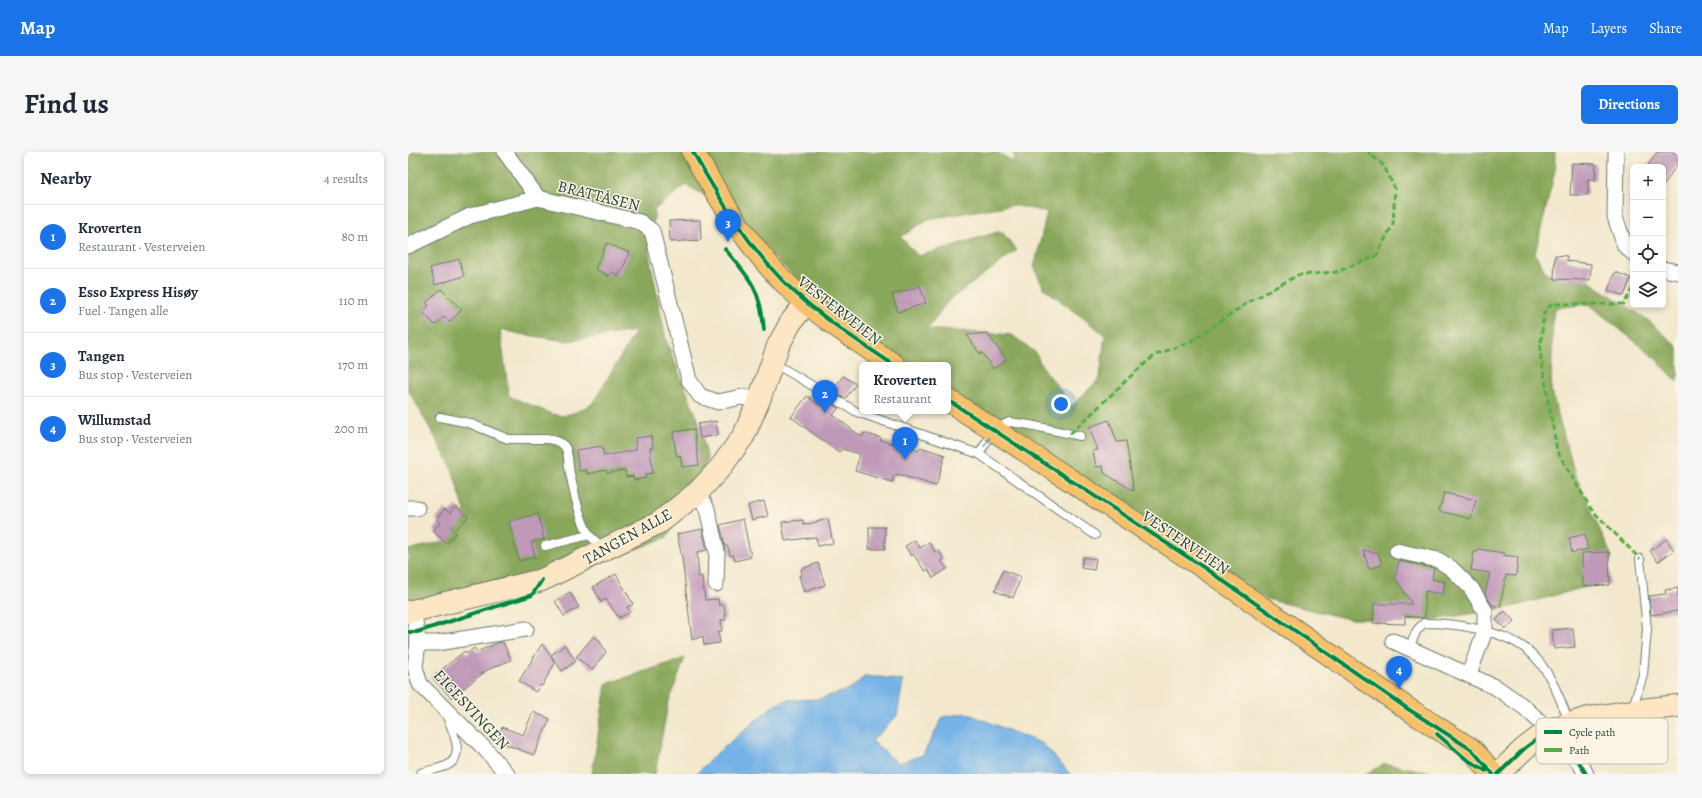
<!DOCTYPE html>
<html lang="en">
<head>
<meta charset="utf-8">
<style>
  :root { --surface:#fff; --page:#f6f6f7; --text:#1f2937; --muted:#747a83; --line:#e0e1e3; --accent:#1a73e8 }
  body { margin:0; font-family:Alegreya,serif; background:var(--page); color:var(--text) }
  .controls { position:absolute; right:12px; top:12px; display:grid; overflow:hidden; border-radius:6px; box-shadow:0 2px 6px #0003 }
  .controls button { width:36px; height:36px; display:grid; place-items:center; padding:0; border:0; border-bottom:1px solid var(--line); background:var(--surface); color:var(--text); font:20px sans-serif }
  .you { position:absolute; left:653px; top:252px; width:14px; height:14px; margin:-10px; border:3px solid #fff; border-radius:50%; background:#1a73e8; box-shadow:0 0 0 6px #1a73e833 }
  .badge { display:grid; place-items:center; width:26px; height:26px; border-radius:50%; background:var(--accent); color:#fff; font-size:13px; font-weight:700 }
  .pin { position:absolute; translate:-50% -33px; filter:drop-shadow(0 1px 2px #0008) }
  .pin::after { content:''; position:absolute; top:21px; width:14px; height:12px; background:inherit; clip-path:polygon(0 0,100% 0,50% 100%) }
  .popup { position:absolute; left:451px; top:210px; width:92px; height:52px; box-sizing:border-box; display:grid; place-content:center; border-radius:6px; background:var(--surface); filter:drop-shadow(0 1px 3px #0005); font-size:13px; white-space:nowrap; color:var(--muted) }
  .popup b { font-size:15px; color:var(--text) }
  .popup::after { content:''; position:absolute; left:50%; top:100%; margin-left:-8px; border:8px solid transparent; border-top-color:var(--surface) }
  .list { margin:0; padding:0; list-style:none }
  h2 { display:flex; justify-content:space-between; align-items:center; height:52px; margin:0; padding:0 16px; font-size:17px }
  h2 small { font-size:13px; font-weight:400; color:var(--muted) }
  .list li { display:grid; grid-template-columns:26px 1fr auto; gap:12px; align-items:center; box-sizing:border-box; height:64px; padding:0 16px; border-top:1px solid var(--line) }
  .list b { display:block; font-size:15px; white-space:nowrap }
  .list p { margin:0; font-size:13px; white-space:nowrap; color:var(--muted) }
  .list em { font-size:13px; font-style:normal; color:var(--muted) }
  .icon { flex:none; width:22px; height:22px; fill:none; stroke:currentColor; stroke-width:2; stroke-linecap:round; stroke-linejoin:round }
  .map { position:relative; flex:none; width:1270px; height:622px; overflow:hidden; border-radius:6px }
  header { display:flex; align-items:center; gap:24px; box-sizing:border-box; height:56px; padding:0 20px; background:var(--accent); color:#fff }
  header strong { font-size:19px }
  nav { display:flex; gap:22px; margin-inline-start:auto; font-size:14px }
  .intro { display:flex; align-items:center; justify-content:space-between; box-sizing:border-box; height:96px; padding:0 24px }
  h1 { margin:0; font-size:28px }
  .button { padding:10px 18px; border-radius:6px; background:var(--accent); color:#fff; font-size:14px; font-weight:700 }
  main { display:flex; gap:24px; padding:0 24px }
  aside { flex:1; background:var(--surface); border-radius:6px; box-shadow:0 2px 6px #0003 }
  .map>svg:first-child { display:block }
  .forest { fill:#89a75a; stroke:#547247; fill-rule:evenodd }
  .water { fill:#75b2e7; stroke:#4a788e }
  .building { fill:#c099b9 }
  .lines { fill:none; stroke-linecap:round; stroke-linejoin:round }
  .service-casing { stroke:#69796a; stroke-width:10 }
  .minor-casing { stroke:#69796a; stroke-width:17 }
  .secondary-casing { stroke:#69796a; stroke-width:24 }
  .primary-casing { stroke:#69796a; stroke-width:24 }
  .service { stroke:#fff; stroke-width:8 }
  .minor { stroke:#fff; stroke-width:15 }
  .secondary { stroke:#fce6c4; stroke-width:22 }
  .primary { stroke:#f7c06b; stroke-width:22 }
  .quiet { stroke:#52ad45; stroke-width:3; stroke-dasharray:6 3; stroke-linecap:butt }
  .cycleway-casing { stroke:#fcf5e5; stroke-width:6 }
  .cycleway { stroke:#00873e; stroke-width:4 }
  .oneway { fill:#8f9e9a }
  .labels { text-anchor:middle; stroke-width:3; stroke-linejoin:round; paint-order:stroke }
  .street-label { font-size:16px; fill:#1f3d34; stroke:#fcf5e5 }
  .key { fill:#fcf5e5; stroke:#babeb0; stroke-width:1 }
  .key-label { font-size:11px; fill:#1f3d34 }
</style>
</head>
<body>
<header>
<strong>Map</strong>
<nav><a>Map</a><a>Layers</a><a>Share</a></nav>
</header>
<div class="intro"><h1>Find us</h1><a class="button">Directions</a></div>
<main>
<aside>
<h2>Nearby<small>4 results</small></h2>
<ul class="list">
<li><span class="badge">1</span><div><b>Kroverten</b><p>Restaurant · Vesterveien</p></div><em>80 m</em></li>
<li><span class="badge">2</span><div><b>Esso Express Hisøy</b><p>Fuel · Tangen alle</p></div><em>110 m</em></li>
<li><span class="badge">3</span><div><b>Tangen</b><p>Bus stop · Vesterveien</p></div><em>170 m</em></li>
<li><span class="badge">4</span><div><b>Willumstad</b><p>Bus stop · Vesterveien</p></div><em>200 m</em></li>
</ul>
</aside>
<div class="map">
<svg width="1270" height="622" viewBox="0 0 1270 622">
  <rect width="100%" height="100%" fill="#fcf5e5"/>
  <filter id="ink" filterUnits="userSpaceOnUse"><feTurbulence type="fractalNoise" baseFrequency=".025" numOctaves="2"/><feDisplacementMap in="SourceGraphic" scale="8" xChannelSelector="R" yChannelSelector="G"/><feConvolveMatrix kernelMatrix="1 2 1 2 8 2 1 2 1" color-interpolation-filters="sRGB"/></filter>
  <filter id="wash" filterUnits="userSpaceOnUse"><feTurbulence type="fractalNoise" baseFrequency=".012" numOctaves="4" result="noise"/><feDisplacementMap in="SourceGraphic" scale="16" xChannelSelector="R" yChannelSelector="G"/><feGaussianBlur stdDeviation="0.9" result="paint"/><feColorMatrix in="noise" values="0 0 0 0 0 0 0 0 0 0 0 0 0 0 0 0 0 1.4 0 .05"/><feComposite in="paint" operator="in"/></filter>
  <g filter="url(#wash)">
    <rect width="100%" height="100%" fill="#f3e8cd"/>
    <!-- forest -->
    <g class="forest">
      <path d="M0,0H588L606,10V0H1147V19L1127,102L1139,123L1182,130L1240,168L1270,195V230L1247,206L1181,152L1147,156L1145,163L1143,239L1167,322L1204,405L1189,432L1104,455L1024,468L941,467L858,447L540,242V213H495L433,171L311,51L278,33L247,57L241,102L258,188L290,268L300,308L259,385L123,438L10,461L14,512L0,519V398L42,388L57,359L43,314L0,237ZM604,53L639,60L626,116L636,136L697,183L692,226L664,254L632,211L628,201L604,183L519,177L540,149L609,98L593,79L510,104L493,85L520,67ZM92,177L112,182L159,189L228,179L184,252L168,260L155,264L144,262L101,244Z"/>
      <polygon points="277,506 260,552 247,622 184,622 198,532"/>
      <polygon points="977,612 1036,622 957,622"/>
    </g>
    <!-- water -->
    <polygon class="water" points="456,525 472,525 495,529 489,564 464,589 490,611 515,603 535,565 558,561 635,592 662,622 288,622 306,604 365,554 379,548 411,547 443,537"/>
    <g id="blocks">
      <!-- building -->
      <g class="building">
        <polygon points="1249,0 1270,0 1270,11 1255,34 1255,15 1239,15"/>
        <polygon points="1164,11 1188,12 1187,28 1180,27 1180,43 1162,43"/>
        <polygon points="292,68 293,88 262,90 261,69"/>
        <polygon points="199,91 222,101 211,124 203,120 201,124 187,117"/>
        <polygon points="1147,103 1159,104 1159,109 1183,112 1182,128 1146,127"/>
        <polygon points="51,107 56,124 27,133 22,116"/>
        <polygon points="1207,120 1223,126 1216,144 1200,138"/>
        <polygon points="512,134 518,151 490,160 484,143"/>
        <polygon points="33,137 54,158 41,170 36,165 27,173 14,160 21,154 18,151"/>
        <polygon points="579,181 598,208 585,217 574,200 572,202 559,183"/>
        <polygon points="435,224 448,232 437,247 424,239"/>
        <polygon points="399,244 413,254 417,248 431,256 425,263 454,285 456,281 473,286 472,288 511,299 512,295 537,303 528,334 489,322 488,324 486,323 484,330 447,319 452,302 434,297 431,300 383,265"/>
        <polygon points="701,268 709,290 718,289 726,339 696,321 695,314 688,315 685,299 690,298 681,275"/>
        <polygon points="308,269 310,283 292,286 290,272"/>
        <polygon points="286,277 291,313 274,315 272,303 269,304 268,301 265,280"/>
        <polygon points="243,284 245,296 242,296 245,321 237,322 238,326 226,328 225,324 218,325 217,318 199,321 198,318 179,322 178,318 171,319 168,298 194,294 196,304 228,298 227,286"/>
        <polygon points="1036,341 1068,348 1063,367 1031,359"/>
        <polygon points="356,349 360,364 344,368 340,353"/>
        <polygon points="48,354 60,365 46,379 48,381 39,392 25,379 32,371 28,367 37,357 42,361"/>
        <polygon points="130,362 136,387 123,390 127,405 111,409 101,369"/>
        <polygon points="335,367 343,405 327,409 325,403 322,404 320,395 317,394 312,373"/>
        <polygon points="420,367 425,391 410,394 408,385 377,389 374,370 395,368 396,373"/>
        <rect x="461" y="375" width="16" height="22"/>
        <polygon points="294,377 299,398 289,400 291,425 294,424 297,448 310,447 311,453 316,453 318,468 313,468 314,479 310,480 312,491 296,493 295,484 284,488 274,406 269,382"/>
        <polygon points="1177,382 1180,397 1164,401 1161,386"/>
        <polygon points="1258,387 1266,398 1250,410 1242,399"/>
        <polygon points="507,388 512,396 521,390 527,400 530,398 536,407 533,409 539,417 525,426 520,417 517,419 505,402 503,404 497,394"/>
        <polygon points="1070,397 1096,401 1095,403 1110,405 1108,424 1098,423 1092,455 1084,453 1077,442 1082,421 1063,418 1066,399 1069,400"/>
        <polygon points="955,398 971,402 974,413 961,417"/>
        <polygon points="1201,400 1202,433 1175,434 1174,401"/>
        <polygon points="675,405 688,407 686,418 673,416"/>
        <polygon points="991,409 1026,416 1024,427 1037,430 1035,442 1017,439 1017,466 997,464 997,472 965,471 966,452 1004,452 987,426"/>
        <polygon points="410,411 417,433 396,440 391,424 394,423 393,417"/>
        <polygon points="595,418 613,425 605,446 587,439"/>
        <polygon points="208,422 225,452 219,455 222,460 211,466 198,447 193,450 185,435"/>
        <polygon points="1270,436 1270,459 1243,463 1241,444 1258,442 1257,438"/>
        <polygon points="162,440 171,455 156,464 147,449"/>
        <polygon points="1097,459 1106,469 1097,477 1088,468"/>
        <polygon points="1165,476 1167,495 1146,497 1144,478"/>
        <polygon points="186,484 191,488 198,500 184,518 168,505"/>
        <polygon points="95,490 103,508 79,518 43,546 24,525 57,499 59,502 66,496 69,500 89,491"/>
        <polygon points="134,492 147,511 134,534 132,533 128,540 111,529"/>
        <polygon points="157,493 168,509 154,519 143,503"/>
        <polygon points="125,560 142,567 126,603 89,589 94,575 115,583"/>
      </g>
    </g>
  </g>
  <g filter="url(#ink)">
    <use href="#blocks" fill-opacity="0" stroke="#69796a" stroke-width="1"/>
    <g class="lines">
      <!-- service casing -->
      <g class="service-casing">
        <g id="service">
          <polyline points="364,212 376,217 449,260 571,302 687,383"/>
          <path d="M32,265L61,271L100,287H140C147,288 155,290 158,297C161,304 160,314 162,321C166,342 171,365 181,383"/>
          <polyline points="571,302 586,278 601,270 622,273 672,284"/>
          <polyline points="137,394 181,383 195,396"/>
          <path d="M1001,496L1009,478L1016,471C1047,471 1093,478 1118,497C1140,513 1152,546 1161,570"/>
          <polyline points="1224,558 1235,523 1239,477 1232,407"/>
          <path d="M13,621C21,618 30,617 38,614C59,605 44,577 38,563"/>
        </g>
      </g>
      <!-- minor casing -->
      <g class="minor-casing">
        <g id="minor">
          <polyline points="97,0 130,46"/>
          <polyline points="1208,0 1207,65 1217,94 1225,101"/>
          <polyline points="0,94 62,64 130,46 232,70 244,79 281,228 292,244 310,250 334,245 351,248"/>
          <polyline points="1255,117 1270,120"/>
          <polyline points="290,340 299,357 309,400 308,432"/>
          <polyline points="0,356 9,356"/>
          <polyline points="989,399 1030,408 1043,416 1063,436 1077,459 1077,479 1061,522"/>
          <polyline points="5,459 9,480 10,491 29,491 118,477"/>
          <polyline points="985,489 1089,536 1116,555 1141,578 1171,610 1178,622"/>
          <polyline points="10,491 7,515 12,532 78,598 99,622"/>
        </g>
      </g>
      <!-- secondary casing -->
      <g class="secondary-casing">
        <g id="secondary">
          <polyline points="0,460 134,428 252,370 290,340 313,315 336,283 351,248 370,194 383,170 398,151"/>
          <polyline points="1090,622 1117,596 1141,578 1180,566 1224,559 1270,554"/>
        </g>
      </g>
      <!-- primary casing -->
      <g class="primary-casing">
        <g id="primary">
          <path d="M285,0C310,45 339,92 375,129C408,162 448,188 486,213"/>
          <polyline points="540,248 795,415 1000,557 1064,598 1085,622"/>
        </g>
      </g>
      <!-- service -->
      <use href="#service" class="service"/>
      <!-- minor -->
      <use href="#minor" class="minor"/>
      <!-- secondary -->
      <use href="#secondary" class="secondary"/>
      <!-- primary -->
      <use href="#primary" class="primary"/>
      <!-- quiet -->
      <g class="quiet">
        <polyline points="1225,136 1216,152 1144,152 1136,160 1132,199 1149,299 1183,357 1232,407"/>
        <polyline points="662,282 726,221 747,203 782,190 839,151 890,123 928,120 968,104 985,72 987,37 976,14 960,0"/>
      </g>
      <!-- cycleway casing -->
      <g class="cycleway-casing">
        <g id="cycleway">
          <path d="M285,0C310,45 339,92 375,129C408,162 448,188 486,213"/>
          <path d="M317,97C342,126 353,138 356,178"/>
          <polyline points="540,248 795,415 1000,557 1064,598 1085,622"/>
          <polyline points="0,480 9,480 124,443 134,428"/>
          <polyline points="1029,582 1058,607 1078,619"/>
          <polyline points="1090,622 1117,596 1141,578 1171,610 1178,622"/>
        </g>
      </g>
      <!-- cycleway -->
      <use href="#cycleway" class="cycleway"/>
    </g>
    <!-- one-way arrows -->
    <defs><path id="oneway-solid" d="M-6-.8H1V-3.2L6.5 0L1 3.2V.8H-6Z"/></defs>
    <use class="oneway" href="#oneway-solid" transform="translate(579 290) rotate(-57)"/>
  </g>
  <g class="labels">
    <!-- street labels -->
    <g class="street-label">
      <text transform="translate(191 43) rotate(14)" y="6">BRATTÅSEN</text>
      <text transform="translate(432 158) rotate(38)" y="6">VESTERVEIEN</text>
      <text transform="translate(219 384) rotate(-29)" y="6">TANGEN ALLE</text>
      <text transform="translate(778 390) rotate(34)" y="6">VESTERVEIEN</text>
      <text transform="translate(64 557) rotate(47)" y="6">EIGESVINGEN</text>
    </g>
  </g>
  <!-- legend -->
  <rect x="1128" y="566" width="132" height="46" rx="6" class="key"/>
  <rect x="1136" y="578" width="18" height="4" fill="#00873e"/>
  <rect x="1136" y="596" width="18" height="4" fill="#52ad45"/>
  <g class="key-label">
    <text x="1161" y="584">Cycle path</text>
    <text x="1161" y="602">Path</text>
  </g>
</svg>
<div class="controls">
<button>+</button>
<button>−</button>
<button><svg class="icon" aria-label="locate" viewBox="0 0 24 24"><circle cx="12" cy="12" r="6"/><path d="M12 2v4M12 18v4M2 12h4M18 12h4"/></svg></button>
<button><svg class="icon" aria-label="layers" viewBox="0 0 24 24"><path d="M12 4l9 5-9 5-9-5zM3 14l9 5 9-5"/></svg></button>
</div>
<div class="you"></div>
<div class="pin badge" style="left:497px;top:308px">1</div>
<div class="popup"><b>Kroverten</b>Restaurant</div>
<div class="pin badge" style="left:417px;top:261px">2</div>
<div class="pin badge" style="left:320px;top:90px">3</div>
<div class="pin badge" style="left:991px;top:537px">4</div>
</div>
</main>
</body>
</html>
